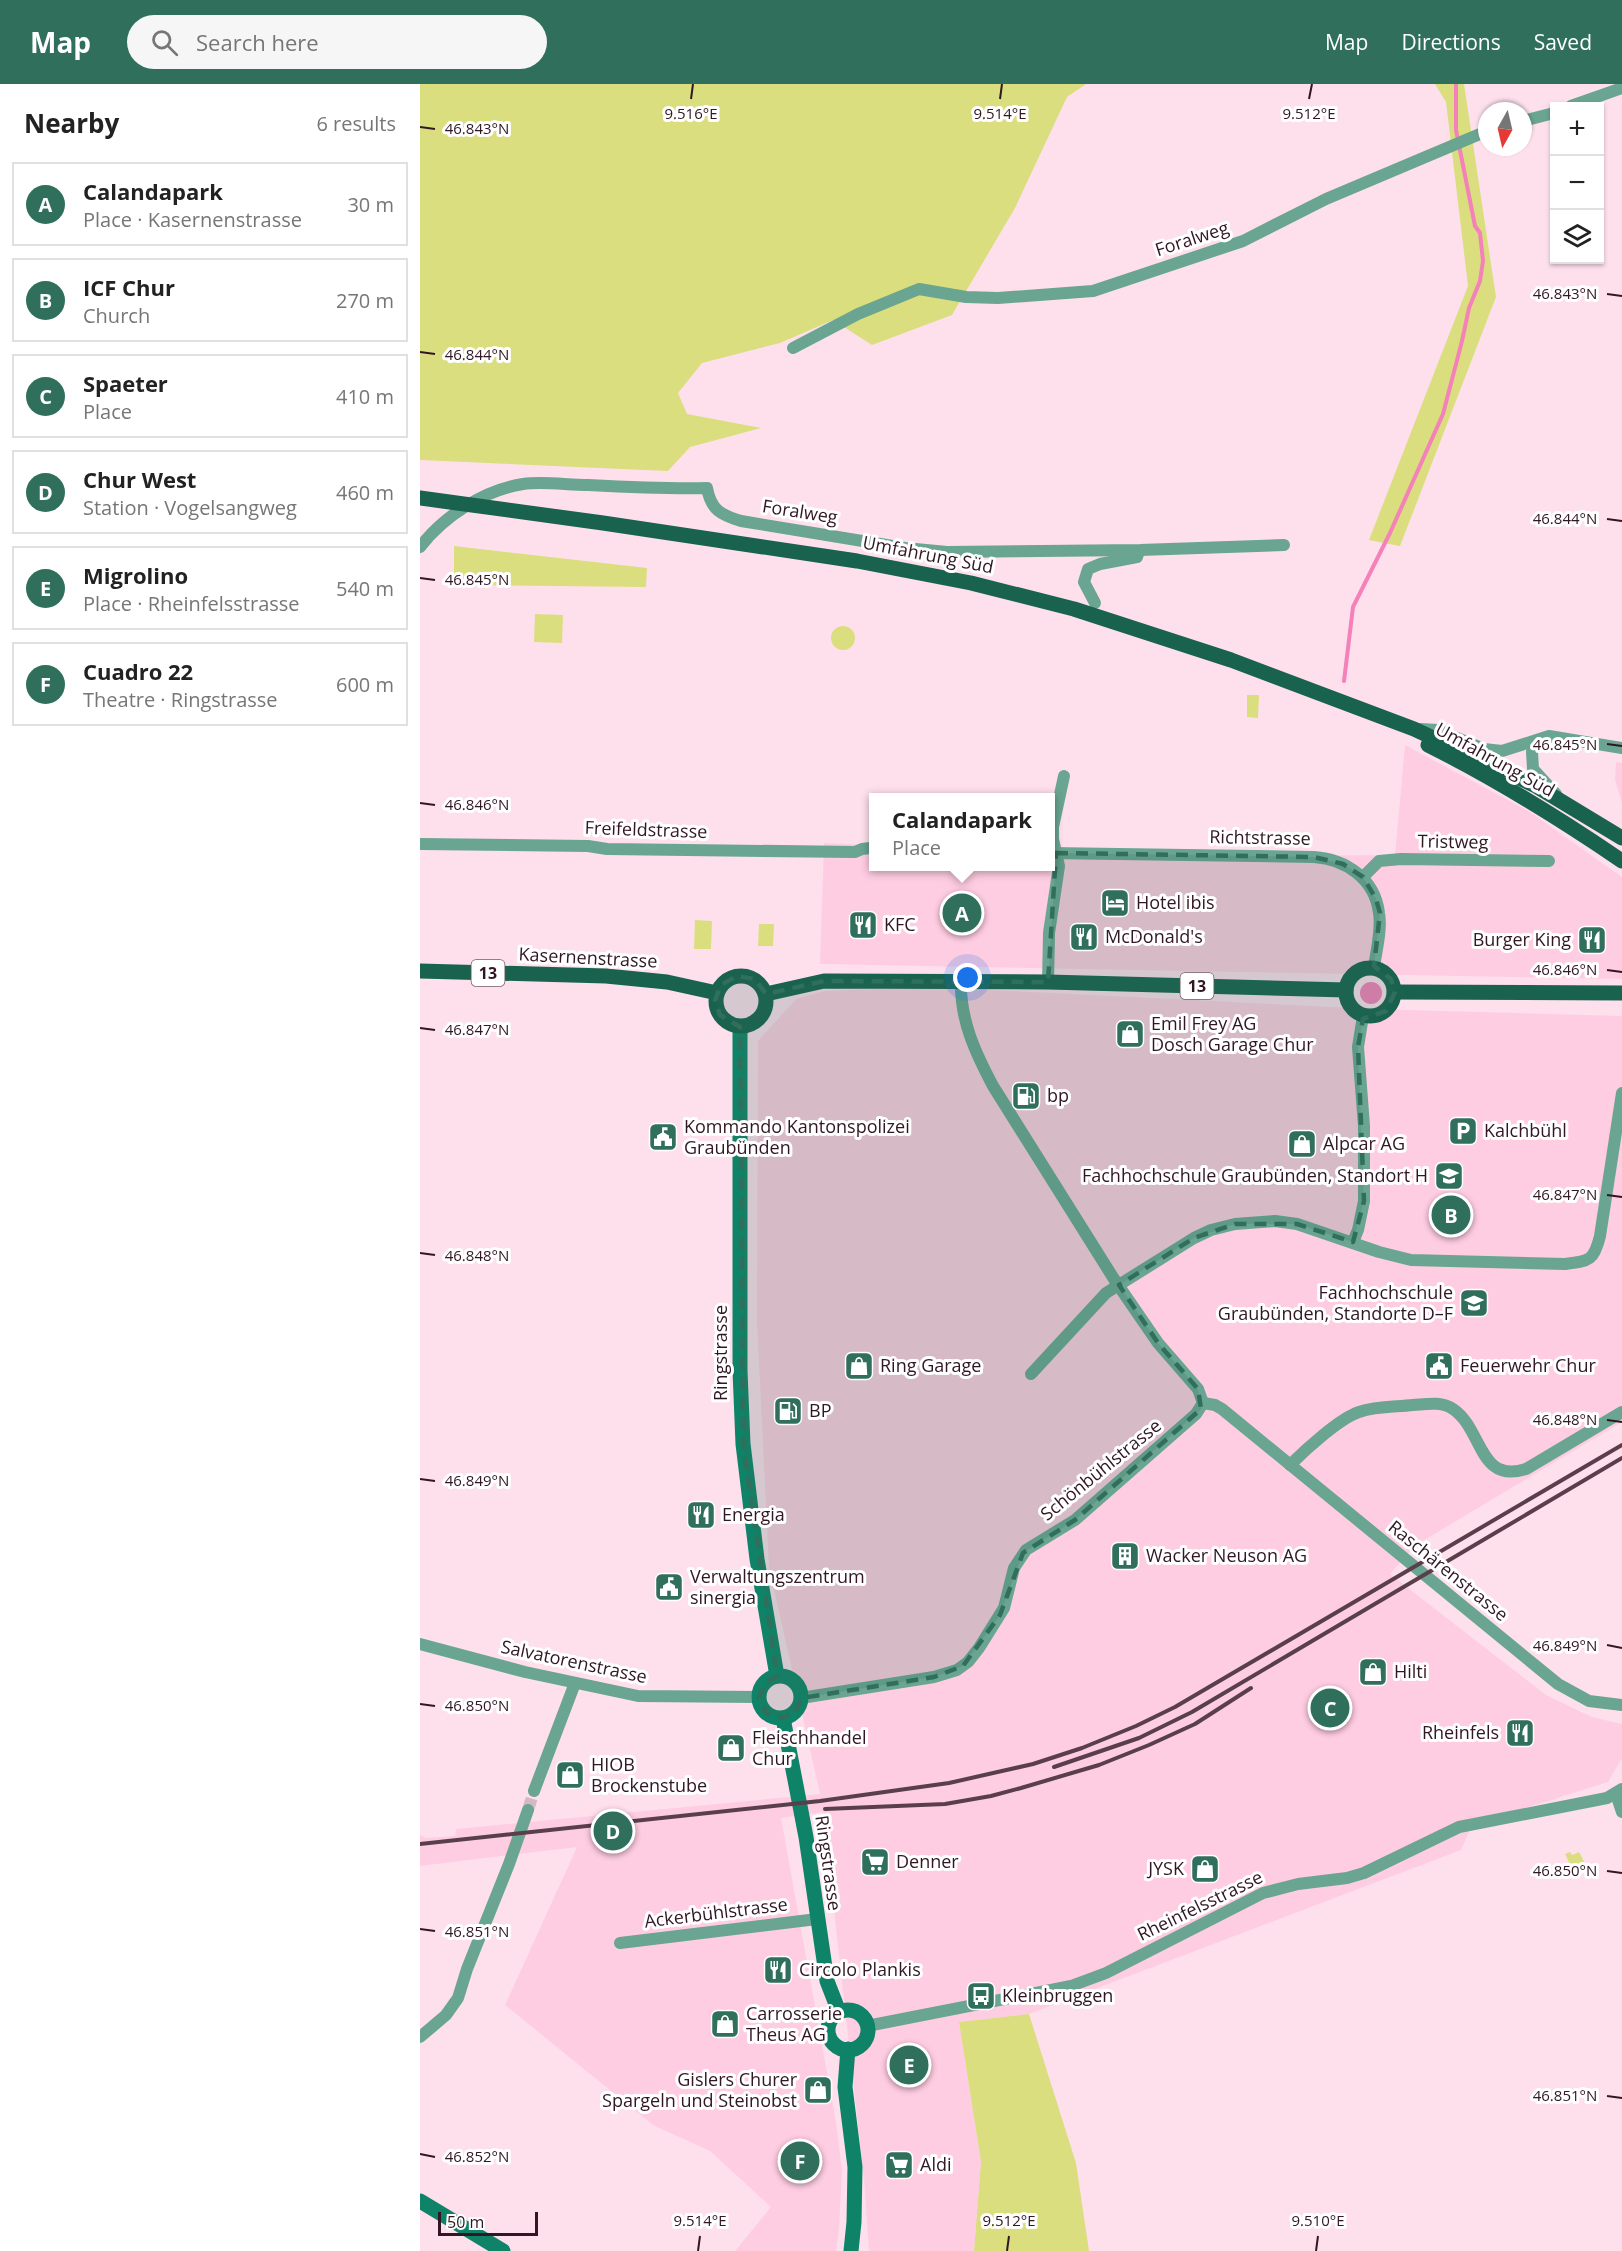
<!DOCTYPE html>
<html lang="en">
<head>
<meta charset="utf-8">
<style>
  :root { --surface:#fff; --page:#f6f6f6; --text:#222; --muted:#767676; --line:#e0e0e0; --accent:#306f5c }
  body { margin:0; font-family:"Open Sans",sans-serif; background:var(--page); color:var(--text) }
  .controls { position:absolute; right:18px; top:18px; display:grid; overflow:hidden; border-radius:0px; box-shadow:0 2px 4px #0004 }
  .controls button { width:54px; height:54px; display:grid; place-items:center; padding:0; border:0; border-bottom:2px solid var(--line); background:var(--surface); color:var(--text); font:30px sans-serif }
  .compass { position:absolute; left:1058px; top:18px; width:54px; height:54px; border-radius:50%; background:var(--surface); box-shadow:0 2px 4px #0004; rotate:188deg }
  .scale { position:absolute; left:18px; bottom:15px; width:100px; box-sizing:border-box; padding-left:6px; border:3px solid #311723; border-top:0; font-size:16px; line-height:21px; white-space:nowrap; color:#311723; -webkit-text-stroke:4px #fff; paint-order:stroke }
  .you { position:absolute; left:548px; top:894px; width:21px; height:21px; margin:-15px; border:4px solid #fff; border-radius:50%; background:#1a73e8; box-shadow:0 0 0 9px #1a73e833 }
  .badge { display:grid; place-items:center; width:39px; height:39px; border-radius:50%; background:var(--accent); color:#fff; font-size:20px; font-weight:700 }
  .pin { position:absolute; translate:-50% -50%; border:3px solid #fff; box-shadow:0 2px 6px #0006 }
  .popup { position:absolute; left:449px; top:709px; width:186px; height:78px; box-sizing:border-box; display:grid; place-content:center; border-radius:0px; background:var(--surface); filter:drop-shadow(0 2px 4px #0005); font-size:20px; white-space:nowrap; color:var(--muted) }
  .popup b { font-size:22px; color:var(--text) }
  .popup::after { content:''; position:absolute; left:50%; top:100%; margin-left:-12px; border:12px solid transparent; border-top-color:var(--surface) }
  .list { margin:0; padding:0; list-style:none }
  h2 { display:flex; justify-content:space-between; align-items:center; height:78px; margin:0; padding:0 24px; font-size:26px }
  h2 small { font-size:20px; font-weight:400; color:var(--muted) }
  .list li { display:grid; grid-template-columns:39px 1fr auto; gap:18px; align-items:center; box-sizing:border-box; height:84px; margin:0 12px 12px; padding:0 12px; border:2px solid var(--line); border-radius:0px }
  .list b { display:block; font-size:22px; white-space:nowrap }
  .list p { margin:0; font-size:20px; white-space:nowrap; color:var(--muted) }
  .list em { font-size:20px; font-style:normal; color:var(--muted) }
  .icon { flex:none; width:33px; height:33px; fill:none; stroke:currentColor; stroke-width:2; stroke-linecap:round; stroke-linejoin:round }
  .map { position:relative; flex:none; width:1202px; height:2167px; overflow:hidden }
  header { display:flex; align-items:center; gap:36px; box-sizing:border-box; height:84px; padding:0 30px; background:var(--accent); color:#fff }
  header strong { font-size:28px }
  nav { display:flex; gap:33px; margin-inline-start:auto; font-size:21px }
  .search { width:420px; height:54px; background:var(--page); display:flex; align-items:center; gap:15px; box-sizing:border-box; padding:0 21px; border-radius:33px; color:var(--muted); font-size:22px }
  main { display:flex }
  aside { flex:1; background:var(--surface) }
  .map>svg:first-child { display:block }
  .built { fill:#ffcde2 }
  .green { fill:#dade7e }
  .water { fill:#f481b9 }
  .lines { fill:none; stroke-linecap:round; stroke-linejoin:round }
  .stream { stroke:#f481b9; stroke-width:4 }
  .street-tunnel { stroke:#d5b8c5; stroke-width:12; stroke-dasharray:12 6; stroke-linecap:butt }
  .street { stroke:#6aa591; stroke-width:12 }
  .secondary { stroke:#0e8367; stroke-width:15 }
  .primary { stroke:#18624e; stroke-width:15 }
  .rail { stroke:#593f4b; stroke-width:4 }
  .marked { fill:#306f5c; fill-opacity:0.2; stroke:#306f5c; stroke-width:4.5; stroke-dasharray:12 8; stroke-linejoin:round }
  .ticks { fill:none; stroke:#311723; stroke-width:2 }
  .labels { text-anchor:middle; stroke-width:6; stroke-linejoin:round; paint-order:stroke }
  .shield { fill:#fff; stroke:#6f5d65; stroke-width:1.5 }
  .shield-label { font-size:16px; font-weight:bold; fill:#311723 }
  .street-label { font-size:18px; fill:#311723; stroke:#fff }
  .poi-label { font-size:18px; fill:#311723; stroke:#fff; text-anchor:start }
  .ticks-label { font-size:15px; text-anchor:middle; fill:#311723; stroke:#fff; stroke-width:6; stroke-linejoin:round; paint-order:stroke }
</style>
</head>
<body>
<header>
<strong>Map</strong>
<div class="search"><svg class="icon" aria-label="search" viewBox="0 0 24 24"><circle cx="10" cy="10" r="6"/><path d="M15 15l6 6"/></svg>Search here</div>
<nav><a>Map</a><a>Directions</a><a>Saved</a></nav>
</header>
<main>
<aside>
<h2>Nearby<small>6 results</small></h2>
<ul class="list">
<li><span class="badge">A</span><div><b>Calandapark</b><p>Place · Kasernenstrasse</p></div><em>30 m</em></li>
<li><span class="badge">B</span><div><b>ICF Chur</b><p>Church</p></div><em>270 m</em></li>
<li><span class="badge">C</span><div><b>Spaeter</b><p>Place</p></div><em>410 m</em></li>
<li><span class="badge">D</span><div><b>Chur West</b><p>Station · Vogelsangweg</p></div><em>460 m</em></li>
<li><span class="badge">E</span><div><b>Migrolino</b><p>Place · Rheinfelsstrasse</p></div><em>540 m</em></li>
<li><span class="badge">F</span><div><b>Cuadro 22</b><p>Theatre · Ringstrasse</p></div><em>600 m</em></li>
</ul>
</aside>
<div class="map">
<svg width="1202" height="2167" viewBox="0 0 1202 2167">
  <rect width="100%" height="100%" fill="#fee0ed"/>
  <!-- built -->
  <g class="built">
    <polygon points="985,661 1110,728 1202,793 1202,895 400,880 404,759 453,761 454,782 630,782 631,769 810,772 975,771"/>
    <polygon points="1196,678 1202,679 1202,719 1195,696"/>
    <polygon points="512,903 951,925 1202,932 1202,1338 996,1461 970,1490 1126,1611 1172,1633 1202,1640 1202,1674 1188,1698 1052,1741 1041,1766 609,1930 539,1938 561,2078 554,2167 449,2167 444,2095 403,1728 361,1734 416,2038 422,2086 419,2145 416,2167 315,2167 351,2123 290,2067 233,2041 85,1921 157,1763 0,1782 0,1751 6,1754 35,1752 36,1745 400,1710 349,1483 337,1237 338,957 376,915 404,907"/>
  </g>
  <!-- green -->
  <g class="green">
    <polygon points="0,0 666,0 647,13 595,124 532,231 452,261 413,236 360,259 282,279 258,309 267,330 341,344 270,363 248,387 0,376"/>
    <polygon points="1015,0 1044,0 1076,213 980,462 949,456 1048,202 1026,18"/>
    <polygon points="34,462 227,484 226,503 34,501"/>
    <polygon points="115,530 143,531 142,559 114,558"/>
    <circle cx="423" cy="554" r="12"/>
    <polygon points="827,611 839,611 838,634 827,633"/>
    <polygon points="275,836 292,837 291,865 274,865"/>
    <polygon points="339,840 354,840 353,862 338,862"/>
    <polygon points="1150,1768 1152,1771 1159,1768 1166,1781 1160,1784 1157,1779 1151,1782 1145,1770"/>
    <polygon points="609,1930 656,2079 669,2167 554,2167 561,2078 539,1938"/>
  </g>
  <!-- water -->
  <circle class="water" cx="951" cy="909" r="11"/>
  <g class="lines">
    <!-- stream -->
    <polyline class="stream" points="924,597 933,523 970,449 1023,330 1042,257 1049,224 1060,197 1063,177 1060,149 1055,142 1036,46 1036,0"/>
    <!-- street-tunnel -->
    <polyline class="street-tunnel" points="108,1726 114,1707"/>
    <!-- street -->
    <g class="street">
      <polyline points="1151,22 1202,4"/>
      <polyline points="1103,37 1134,29"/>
      <polyline points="373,264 438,230 499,205 546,213 578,214 673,207 823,157 906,115 1067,47"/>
      <path d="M0,463C24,432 64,406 103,400C123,397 147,401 168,401C207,403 247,405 287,404C291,426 301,431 321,437L485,464L527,468L720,466L864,461"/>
      <polyline points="675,519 664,498 668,485 680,480 717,473 719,467"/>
      <polyline points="1000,645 1018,646 1064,665 1082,667 1129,652 1202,664"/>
      <polyline points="1118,656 1112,668 1113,685 1136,710"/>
      <polyline points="0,760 168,762 187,765 435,768 442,765 450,764"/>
      <path d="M630,769L894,773C926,775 955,795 959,829C962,846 956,867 954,884"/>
      <polyline points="943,793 959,777 981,775 1129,777"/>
      <path d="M541,897C540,936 555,968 573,1002L694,1195L738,1259L778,1305L783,1319"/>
      <polyline points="628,898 629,849 639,782 633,755 633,743 644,692"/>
      <polyline points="933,1158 938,1146 944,1117 944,1042 938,963 943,932"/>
      <path d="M611,1290L686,1209L774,1154L791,1146L815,1140L855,1137L877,1140L959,1168L991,1176L1145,1180C1169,1177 1174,1177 1180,1152L1202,1009"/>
      <polyline points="783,1319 795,1321 802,1325 1138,1600 1169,1617 1202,1621"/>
      <path d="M870,1381C885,1366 920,1334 939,1328C956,1322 975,1323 993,1321C1007,1320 1021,1317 1033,1325C1063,1345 1058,1400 1106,1385L1202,1328"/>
      <polyline points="0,1560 105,1588 218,1612 339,1613"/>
      <polyline points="381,1614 514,1593 537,1586 548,1578 559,1564 584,1524 594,1484 606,1466 655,1436 776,1330 783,1319"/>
      <polyline points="114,1707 155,1599"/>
      <polyline points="1196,1710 1202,1728"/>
      <polyline points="200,1859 397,1835"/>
      <polyline points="447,1942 651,1902 686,1889 843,1809 878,1800 927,1794 944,1789 1039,1743 1187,1714 1202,1705"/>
      <polyline points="0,1953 26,1931 38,1914 47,1885 89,1780 108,1726"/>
    </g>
    <!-- secondary -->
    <g class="secondary">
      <polyline points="320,943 320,1287 323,1360 337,1475 357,1592"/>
      <circle cx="360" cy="1613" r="21"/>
      <polyline points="363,1634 386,1753 407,1897 419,1928"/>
      <circle cx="428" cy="1946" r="20"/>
      <polyline points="428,1965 425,2003 435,2083 434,2138 431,2167"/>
      <polyline points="0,2117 83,2167"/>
    </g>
    <!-- primary -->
    <g class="primary">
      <polyline points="0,414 183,439 437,477 551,499 654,525 811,576 994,645 1116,702 1202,754"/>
      <path d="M1008,661C1076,695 1139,734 1202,777"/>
      <circle cx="950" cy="908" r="24"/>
      <polyline points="0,887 186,892 247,898 297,909"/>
      <circle cx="321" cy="917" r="25"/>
      <polyline points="975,908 1202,909"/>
      <polyline points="346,910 404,897 628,898 926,906"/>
    </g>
    <!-- rail -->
    <g class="rail">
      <polyline points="634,1683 719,1654 772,1628 1202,1374"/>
      <polyline points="405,1725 525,1720 571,1712 601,1704 679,1681 729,1661 775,1640 831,1604"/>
      <polyline points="0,1760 400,1717 529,1699 613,1680 662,1664 716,1642 755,1623 1202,1361"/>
    </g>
  </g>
  <!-- marked area -->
  <path class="marked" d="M636,769L894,773L923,780L943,793L956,815L960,829L954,882L971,895L975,908L966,927L943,935L938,963L944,1117L933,1158L877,1140H815L774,1154L699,1201L738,1259L778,1305L781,1325L655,1436L603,1469L580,1531L543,1582L514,1593L382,1614L376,1627L363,1634L346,1629L339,1613L345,1599L357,1592L323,1360L320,943L300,931L295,916L301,901L317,892L335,895L346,910L404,897L628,898Z"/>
  <!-- ticks -->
  <path class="ticks" d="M271,15L273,0M580,15L582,0M889,15L892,0M0,43L15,45M1187,210L1202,212M0,268L15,270M1187,435L1202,437M0,494L15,496M1187,660L1202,662M0,719L15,721M1187,886L1202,888M0,944L15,946M1187,1111L1202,1113M0,1169L15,1171M1187,1336L1202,1338M0,1395L15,1397M1187,1561L1202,1564M0,1620L15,1622M1187,1787L1202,1789M0,1845L15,1847M1187,2012L1202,2014M0,2070L15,2073M278,2167L280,2152M587,2167L589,2152M896,2167L898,2152"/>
  <!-- icons -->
  <defs>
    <g id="hotel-square" transform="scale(1.5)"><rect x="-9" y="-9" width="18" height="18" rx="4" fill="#306f5c" stroke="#fff"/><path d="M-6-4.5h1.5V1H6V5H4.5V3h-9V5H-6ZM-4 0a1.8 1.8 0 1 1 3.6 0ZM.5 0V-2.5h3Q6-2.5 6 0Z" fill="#fff"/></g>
    <g id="restaurant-square" transform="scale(1.5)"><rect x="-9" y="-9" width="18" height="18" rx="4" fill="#306f5c" stroke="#fff"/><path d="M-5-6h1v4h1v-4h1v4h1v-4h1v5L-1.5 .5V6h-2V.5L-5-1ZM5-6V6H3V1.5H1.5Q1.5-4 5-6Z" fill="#fff"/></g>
    <g id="shop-square" transform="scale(1.5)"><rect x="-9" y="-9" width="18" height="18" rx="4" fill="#306f5c" stroke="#fff"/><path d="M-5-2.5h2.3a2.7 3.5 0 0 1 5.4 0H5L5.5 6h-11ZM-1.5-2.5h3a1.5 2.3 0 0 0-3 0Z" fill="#fff"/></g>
    <g id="fuel-square" transform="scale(1.5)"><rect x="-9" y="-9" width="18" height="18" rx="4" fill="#306f5c" stroke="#fff"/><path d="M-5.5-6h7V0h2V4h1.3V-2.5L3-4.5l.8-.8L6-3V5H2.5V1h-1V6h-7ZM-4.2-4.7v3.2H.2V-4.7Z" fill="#fff"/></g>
    <g id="parking-square" transform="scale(1.5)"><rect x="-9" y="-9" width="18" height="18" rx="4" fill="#306f5c" stroke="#fff"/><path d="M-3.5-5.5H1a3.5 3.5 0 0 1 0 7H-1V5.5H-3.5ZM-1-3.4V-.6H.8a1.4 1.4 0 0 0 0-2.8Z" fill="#fff"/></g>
    <g id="civic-square" transform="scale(1.5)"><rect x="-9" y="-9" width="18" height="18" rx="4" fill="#306f5c" stroke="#fff"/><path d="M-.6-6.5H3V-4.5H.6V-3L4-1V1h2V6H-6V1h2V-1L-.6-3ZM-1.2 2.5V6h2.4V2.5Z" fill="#fff"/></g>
    <g id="university-square" transform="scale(1.5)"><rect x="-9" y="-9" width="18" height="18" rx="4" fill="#306f5c" stroke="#fff"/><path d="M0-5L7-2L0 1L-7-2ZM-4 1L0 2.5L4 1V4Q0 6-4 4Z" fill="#fff"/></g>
    <g id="building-square" transform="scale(1.5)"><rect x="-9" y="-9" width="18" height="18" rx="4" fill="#306f5c" stroke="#fff"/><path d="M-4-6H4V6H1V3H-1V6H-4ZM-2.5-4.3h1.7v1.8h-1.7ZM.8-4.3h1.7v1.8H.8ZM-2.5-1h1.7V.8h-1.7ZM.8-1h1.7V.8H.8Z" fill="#fff"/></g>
    <g id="supermarket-square" transform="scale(1.5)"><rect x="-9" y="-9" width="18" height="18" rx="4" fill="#306f5c" stroke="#fff"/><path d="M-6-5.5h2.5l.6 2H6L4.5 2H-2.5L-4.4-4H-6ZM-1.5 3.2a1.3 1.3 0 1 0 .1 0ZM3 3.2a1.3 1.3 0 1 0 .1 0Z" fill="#fff"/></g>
    <g id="bus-square" transform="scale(1.5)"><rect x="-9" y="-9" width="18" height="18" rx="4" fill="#306f5c" stroke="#fff"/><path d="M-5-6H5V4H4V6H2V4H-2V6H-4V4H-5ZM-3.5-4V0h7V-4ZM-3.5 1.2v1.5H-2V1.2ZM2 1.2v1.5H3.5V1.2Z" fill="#fff"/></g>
  </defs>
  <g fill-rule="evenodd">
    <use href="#hotel-square" x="695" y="819"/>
    <use href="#restaurant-square" x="443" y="841"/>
    <use href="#restaurant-square" x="664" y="853"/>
    <use href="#restaurant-square" x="1172" y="856"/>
    <use href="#shop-square" x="710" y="950"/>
    <use href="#fuel-square" x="606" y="1012"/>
    <use href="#parking-square" x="1043" y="1047"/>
    <use href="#civic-square" x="243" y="1053"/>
    <use href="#shop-square" x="882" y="1060"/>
    <use href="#university-square" x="1029" y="1092"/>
    <use href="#university-square" x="1054" y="1219"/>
    <use href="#shop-square" x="439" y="1282"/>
    <use href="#civic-square" x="1019" y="1282"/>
    <use href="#fuel-square" x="368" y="1327"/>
    <use href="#restaurant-square" x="281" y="1431"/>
    <use href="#building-square" x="705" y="1472"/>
    <use href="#civic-square" x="249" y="1503"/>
    <use href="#shop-square" x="953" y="1588"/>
    <use href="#restaurant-square" x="1100" y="1649"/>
    <use href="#shop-square" x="311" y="1664"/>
    <use href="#shop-square" x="150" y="1691"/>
    <use href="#supermarket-square" x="455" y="1778"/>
    <use href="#shop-square" x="785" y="1785"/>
    <use href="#restaurant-square" x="358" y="1886"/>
    <use href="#bus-square" x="561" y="1912"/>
    <use href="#shop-square" x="305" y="1940"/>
    <use href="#shop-square" x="398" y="2006"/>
    <use href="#supermarket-square" x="479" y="2081"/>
  </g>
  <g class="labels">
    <!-- shield labels -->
    <g class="shield">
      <rect x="51.5" y="876" width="33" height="26" rx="4.5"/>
      <rect x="760.5" y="889" width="33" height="26" rx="4.5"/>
    </g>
    <g class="shield-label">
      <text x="68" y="895">13</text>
      <text x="777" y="908">13</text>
    </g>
    <!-- street labels -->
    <g class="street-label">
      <text transform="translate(772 155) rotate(-18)" y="6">Foralweg</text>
      <text transform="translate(380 428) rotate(9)" y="6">Foralweg</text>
      <text transform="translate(508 471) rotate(11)" y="6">Umfahrung Süd</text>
      <text transform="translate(1075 676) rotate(29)" y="6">Umfahrung Süd</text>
      <text transform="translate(226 746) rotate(2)" y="6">Freifeldstrasse</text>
      <text transform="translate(840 754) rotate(1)" y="6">Richtstrasse</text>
      <text transform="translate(1033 758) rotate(1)" y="6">Tristweg</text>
      <text transform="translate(168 874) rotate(3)" y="6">Kasernenstrasse</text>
      <text transform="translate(301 1269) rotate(-90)" y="6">Ringstrasse</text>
      <text transform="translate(681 1386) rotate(-39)" y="6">Schönbühlstrasse</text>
      <text transform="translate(1028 1487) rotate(39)" y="6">Raschärenstrasse</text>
      <text transform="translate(154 1578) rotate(12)" y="6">Salvatorenstrasse</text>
      <text transform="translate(408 1779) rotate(82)" y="6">Ringstrasse</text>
      <text transform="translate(780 1822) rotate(-26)" y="6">Rheinfelsstrasse</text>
      <text transform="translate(296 1829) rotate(-7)" y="6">Ackerbühlstrasse</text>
    </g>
    <!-- poi labels -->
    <g class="poi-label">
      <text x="716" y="825">Hotel ibis</text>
      <text x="464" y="847">KFC</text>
      <text x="685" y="859">McDonald's</text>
      <text x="1151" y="862" text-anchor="end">Burger King</text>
      <text x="731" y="946">Emil Frey AG<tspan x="731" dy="21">Dosch Garage Chur</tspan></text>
      <text x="627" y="1018">bp</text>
      <text x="264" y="1049">Kommando Kantonspolizei<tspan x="264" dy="21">Graubünden</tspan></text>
      <text x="1064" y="1053">Kalchbühl</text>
      <text x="903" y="1066">Alpcar AG</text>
      <text x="1008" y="1098" text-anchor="end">Fachhochschule Graubünden, Standort H</text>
      <text x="1033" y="1215" text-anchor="end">Fachhochschule<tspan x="1033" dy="21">Graubünden, Standorte D–F</tspan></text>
      <text x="460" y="1288">Ring Garage</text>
      <text x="1040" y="1288">Feuerwehr Chur</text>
      <text x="389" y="1333">BP</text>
      <text x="302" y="1437">Energia</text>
      <text x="726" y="1478">Wacker Neuson AG</text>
      <text x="270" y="1499">Verwaltungszentrum<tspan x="270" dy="21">sinergia</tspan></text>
      <text x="974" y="1594">Hilti</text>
      <text x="1079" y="1655" text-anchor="end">Rheinfels</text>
      <text x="332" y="1660">Fleischhandel<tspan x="332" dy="21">Chur</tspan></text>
      <text x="171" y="1687">HIOB<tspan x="171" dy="21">Brockenstube</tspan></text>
      <text x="476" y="1784">Denner</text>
      <text x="764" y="1791" text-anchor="end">JYSK</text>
      <text x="379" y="1892">Circolo Plankis</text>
      <text x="582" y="1918">Kleinbruggen</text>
      <text x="326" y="1936">Carrosserie<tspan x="326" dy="21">Theus AG</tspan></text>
      <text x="377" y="2002" text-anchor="end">Gislers Churer<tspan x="377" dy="21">Spargeln und Steinobst</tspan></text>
      <text x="500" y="2087">Aldi</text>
    </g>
  </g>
  <g class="ticks-label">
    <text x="271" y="35">9.516°E</text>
    <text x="580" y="35">9.514°E</text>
    <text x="889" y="35">9.512°E</text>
    <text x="57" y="50">46.843°N</text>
    <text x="1145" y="215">46.843°N</text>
    <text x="57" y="276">46.844°N</text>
    <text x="1145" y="440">46.844°N</text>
    <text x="57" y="501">46.845°N</text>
    <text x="1145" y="666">46.845°N</text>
    <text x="57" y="726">46.846°N</text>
    <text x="1145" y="891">46.846°N</text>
    <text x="57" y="951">46.847°N</text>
    <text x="1145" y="1116">46.847°N</text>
    <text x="57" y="1177">46.848°N</text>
    <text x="1145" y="1341">46.848°N</text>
    <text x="57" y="1402">46.849°N</text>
    <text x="1145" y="1567">46.849°N</text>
    <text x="57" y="1627">46.850°N</text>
    <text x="1145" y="1792">46.850°N</text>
    <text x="57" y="1853">46.851°N</text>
    <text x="1145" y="2017">46.851°N</text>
    <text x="57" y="2078">46.852°N</text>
    <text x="280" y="2142">9.514°E</text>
    <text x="589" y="2142">9.512°E</text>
    <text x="898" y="2142">9.510°E</text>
  </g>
</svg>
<div class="controls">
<button>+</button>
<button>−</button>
<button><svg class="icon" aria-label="layers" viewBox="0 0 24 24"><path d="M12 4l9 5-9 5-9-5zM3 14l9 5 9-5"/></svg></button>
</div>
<svg class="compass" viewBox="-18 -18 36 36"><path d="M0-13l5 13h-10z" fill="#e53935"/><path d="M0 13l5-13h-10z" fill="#767676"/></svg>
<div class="scale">50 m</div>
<div class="you"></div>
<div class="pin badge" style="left:542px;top:829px">A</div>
<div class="popup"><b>Calandapark</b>Place</div>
<div class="pin badge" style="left:1031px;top:1131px">B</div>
<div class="pin badge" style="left:910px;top:1624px">C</div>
<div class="pin badge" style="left:193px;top:1747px">D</div>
<div class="pin badge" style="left:489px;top:1981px">E</div>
<div class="pin badge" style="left:380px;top:2077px">F</div>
</div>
</main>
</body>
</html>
